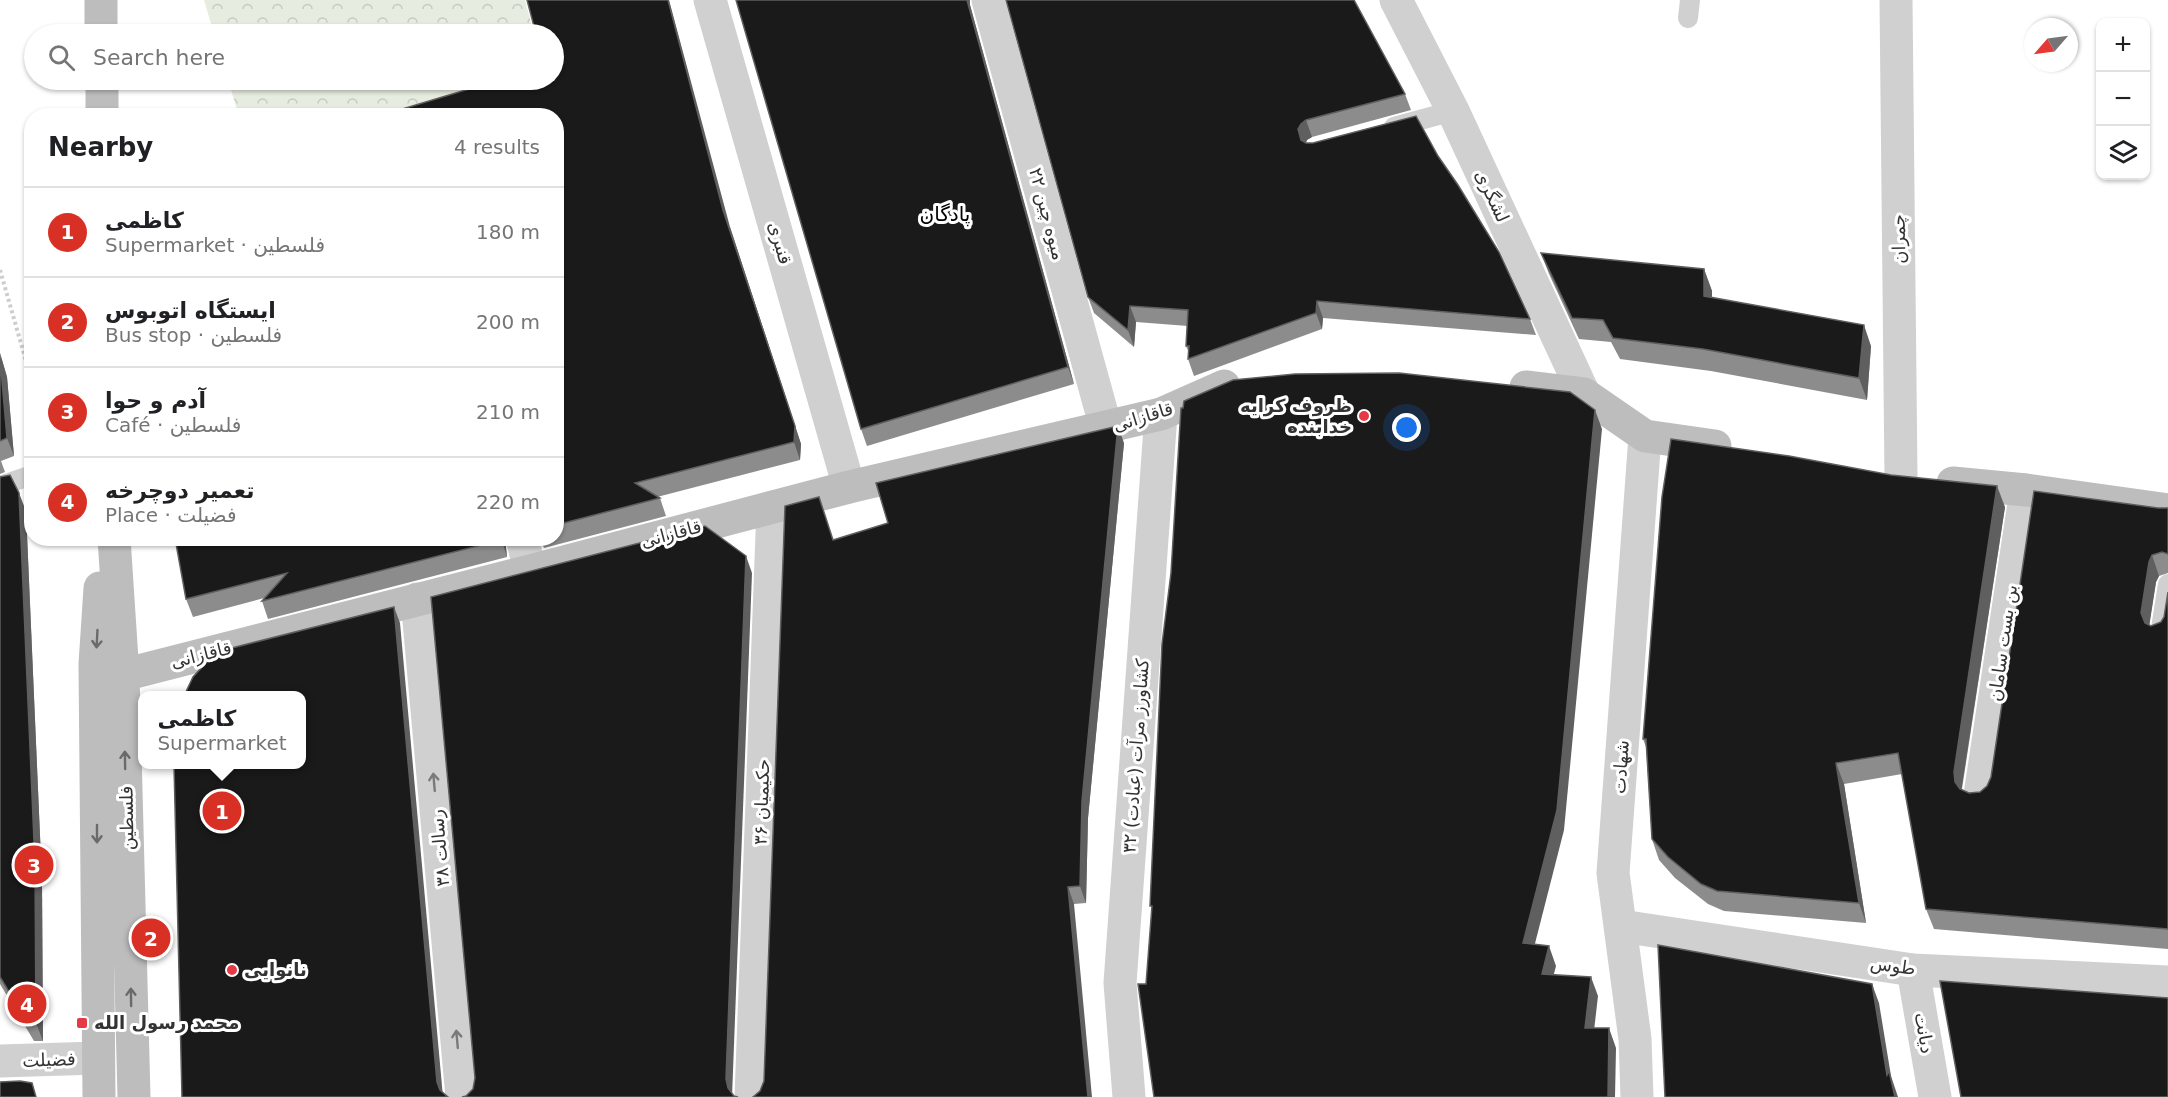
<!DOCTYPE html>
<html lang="en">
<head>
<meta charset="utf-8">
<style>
  :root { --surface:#fff; --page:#f2f2f2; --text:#202124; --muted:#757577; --line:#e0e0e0; --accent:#d93025 }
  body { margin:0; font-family:"DejaVu Sans","Noto Naskh Arabic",sans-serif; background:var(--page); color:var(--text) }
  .controls { position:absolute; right:18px; top:18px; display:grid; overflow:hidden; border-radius:12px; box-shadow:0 2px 4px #0004 }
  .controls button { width:54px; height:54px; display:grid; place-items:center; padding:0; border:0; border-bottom:2px solid var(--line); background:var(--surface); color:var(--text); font:30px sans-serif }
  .compass { position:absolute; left:2024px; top:18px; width:54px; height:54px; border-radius:50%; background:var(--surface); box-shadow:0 2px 4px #0004; rotate:242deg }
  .you { position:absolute; left:1407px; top:428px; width:21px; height:21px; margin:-15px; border:4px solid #fff; border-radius:50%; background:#1a73e8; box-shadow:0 0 0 9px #1a73e833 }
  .badge { display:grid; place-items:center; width:39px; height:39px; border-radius:50%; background:var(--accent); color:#fff; font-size:20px; font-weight:700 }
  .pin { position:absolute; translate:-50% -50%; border:3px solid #fff; box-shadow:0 2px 6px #0006 }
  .popup { position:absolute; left:138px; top:691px; width:168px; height:78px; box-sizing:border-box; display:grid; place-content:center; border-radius:12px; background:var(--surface); filter:drop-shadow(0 2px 4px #0005); font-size:20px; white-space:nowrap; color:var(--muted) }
  .popup b { font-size:22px; color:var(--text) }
  .popup::after { content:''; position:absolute; left:50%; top:100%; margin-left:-12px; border:12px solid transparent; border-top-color:var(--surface) }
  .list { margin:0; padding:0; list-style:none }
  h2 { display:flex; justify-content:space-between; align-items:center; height:78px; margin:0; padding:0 24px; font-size:26px }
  h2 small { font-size:20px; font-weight:400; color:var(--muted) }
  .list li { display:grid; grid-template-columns:39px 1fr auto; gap:18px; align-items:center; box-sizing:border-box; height:90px; padding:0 24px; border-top:2px solid var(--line) }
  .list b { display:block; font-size:22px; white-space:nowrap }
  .list p { margin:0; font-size:20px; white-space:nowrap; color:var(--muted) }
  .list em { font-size:20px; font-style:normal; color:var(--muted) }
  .icon { flex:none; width:33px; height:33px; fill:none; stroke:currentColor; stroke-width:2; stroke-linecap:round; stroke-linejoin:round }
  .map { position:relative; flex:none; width:2168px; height:1097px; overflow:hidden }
  .search { position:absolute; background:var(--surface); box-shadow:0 2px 4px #0004; left:24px; top:24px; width:540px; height:66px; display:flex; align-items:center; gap:15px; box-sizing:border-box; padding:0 21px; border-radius:33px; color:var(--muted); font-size:22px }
  .panel { position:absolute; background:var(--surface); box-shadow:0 2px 4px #0004; left:24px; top:108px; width:540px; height:438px; border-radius:24px }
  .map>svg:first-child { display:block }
  .forest { fill:url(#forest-crowns) }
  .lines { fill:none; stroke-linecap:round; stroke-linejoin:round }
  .path { stroke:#cdcdcd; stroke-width:4; stroke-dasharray:3 3; stroke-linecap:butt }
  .lane { stroke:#d0d0d0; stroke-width:20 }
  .street { stroke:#d0d0d0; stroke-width:33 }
  .secondary { stroke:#bdbdbd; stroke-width:33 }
  .wall { fill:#8c8c8c }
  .shaded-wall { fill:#5f5f5f }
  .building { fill:#1a1a1a; stroke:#5f5f5f; stroke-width:1.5 }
  .oneway { stroke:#6a6a6a }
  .oneway2 { stroke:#7a7a7a }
  .poi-dot { fill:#e63946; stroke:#fff; stroke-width:2 }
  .labels { text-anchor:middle; stroke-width:6; stroke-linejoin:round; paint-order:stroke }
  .street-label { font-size:18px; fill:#333; stroke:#fff }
  .poi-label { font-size:18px; font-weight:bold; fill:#333; stroke:#fff; text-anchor:start }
  .neighbourhood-label { font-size:20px; fill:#000; stroke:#fff }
</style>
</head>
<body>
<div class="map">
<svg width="2168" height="1097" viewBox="0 0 2168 1097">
  <defs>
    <pattern id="forest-crowns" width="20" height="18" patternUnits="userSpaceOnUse" patternTransform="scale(1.5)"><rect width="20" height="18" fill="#e6ecdf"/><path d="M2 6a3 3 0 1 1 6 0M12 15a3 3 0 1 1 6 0" fill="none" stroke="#c6cbc0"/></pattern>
  </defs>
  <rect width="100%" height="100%" fill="#fff"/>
  <!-- forest -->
  <g class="forest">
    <polygon points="204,0 525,0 534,34 214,34"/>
    <polygon points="228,80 546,80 448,115 239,116"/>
  </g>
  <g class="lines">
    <!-- path -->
    <polyline class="path" points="0,270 32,382"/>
    <!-- lane -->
    <g class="lane">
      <polyline points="1688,18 1690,0"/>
      <polyline points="1394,127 1453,111"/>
      <polyline points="0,486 32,475"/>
      <polyline points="2160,635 2168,584"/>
    </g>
    <!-- street -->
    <g class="street">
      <polyline points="710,0 849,487"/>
      <polyline points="988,0 1106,428"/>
      <polyline points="1396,0 1453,111 1584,394"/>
      <polyline points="1896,0 1901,477"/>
      <polyline points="522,538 530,571"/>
      <polyline points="417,599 462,1097"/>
      <polyline points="1980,795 2026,490"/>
      <polyline points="1621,926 1913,970 2168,982"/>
      <polyline points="1913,970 1935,1097"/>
      <polyline points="0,1061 98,1058"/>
      <polyline points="751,1097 773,507"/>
      <polyline points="1129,1097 1120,983 1161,414"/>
      <polyline points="1637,1097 1635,1039 1613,873 1645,436"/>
    </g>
    <!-- secondary -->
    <g class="secondary">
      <polyline points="101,0 101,34"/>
      <polyline points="102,80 102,116"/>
      <polyline points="1526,387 1584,394 1645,436 1715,446"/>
      <polyline points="1953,483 2026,490 2168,510"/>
      <polyline points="114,538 123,675 134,1097"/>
      <polyline points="123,675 530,571 849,487 1161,414 1224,386"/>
      <polyline points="99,1097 95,664 100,588"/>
    </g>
  </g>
  <!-- wall -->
  <g class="wall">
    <polygon points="736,0 970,0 970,5 1074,384 867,446 861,429"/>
    <polygon points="1006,0 1405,94 1411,110 1312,137 1307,140 1306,143 1438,156 1530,319 1536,335 1323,318 1322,329 1194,376 1188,359 1189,353 1186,346 1188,326 1136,322 1134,347 1094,313 1088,297"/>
    <polygon points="556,116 730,227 801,444 800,460 657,497 660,498 666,516 544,548 540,538 556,538"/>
    <polygon points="1541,253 1704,269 1712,291 1712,297 1871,346 1867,400 1711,371 1620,359 1611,342 1579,339 1549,274"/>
    <polygon points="0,353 7,377 14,456 1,461 5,472 0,474"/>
    <polygon points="1124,443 1088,818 1086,903 1074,904 760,1091 764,1081 834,540 888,523"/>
    <polygon points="0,477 26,511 42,882 43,1041 34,1041 0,984"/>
    <polygon points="2005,507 1962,789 1969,793 1980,792 1987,786 2158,508 2168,508 2168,573 2159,576 2156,582 2149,625 2151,626 2161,622 2164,617 2168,592 2168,949 1934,929 1926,909 1902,774 1844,784 1866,923 1724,911 1708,904 1675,878 1659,860 1652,839 1646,747 1643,739"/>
    <polygon points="175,538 505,538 507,557 268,619 262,601 264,598 193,617 186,599"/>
  </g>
  <!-- shaded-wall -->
  <g class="shaded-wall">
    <polygon points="668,0 669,0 730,227 801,444 800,460 794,442 723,210"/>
    <polygon points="967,0 970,0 970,5 1074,384 1068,367"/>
    <polygon points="1306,120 1312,137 1307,140 1304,146 1301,140 1298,129 1301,124"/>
    <polygon points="1704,269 1712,291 1712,317 1704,296"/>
    <polygon points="1317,301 1323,318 1322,329 1316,313"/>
    <polygon points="1130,306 1136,322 1134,347 1128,330"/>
    <polygon points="1864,325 1871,346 1867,400 1859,378"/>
    <polygon points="0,353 7,377 14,456 7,438"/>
    <polygon points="1595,410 1602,429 1564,830 1530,963 1523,943"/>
    <polygon points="1118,426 1124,443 1088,818 1086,903 1080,886 1082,801"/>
    <polygon points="1997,486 2005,507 1961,792 1955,782 1954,772"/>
    <polygon points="19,493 26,511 42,882 43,1041 36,1023"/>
    <polygon points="501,538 505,538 507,557"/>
    <polygon points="2152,555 2159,576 2156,582 2148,634 2141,613 2149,562"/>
    <polygon points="746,556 752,573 732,1097 728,1088 726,1079"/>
    <polygon points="394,607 400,623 443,1097 437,1082"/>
    <polygon points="1836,763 1844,784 1866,923 1859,903"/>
    <polygon points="1068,887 1074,904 1092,1097 1088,1097"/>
    <polygon points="1549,946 1556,966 1549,993 1542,974"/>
    <polygon points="1591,977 1598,996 1592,1048 1585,1028"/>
    <polygon points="1872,984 1879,1003 1891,1076 1898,1097 1895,1097 1887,1075"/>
    <polygon points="1609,1028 1616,1048 1615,1097 1608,1097"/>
  </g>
  <!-- building -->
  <g class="building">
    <polygon points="527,0 668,0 723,210 795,426 794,442 635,483 660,498 556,525 556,116 379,116 499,80 554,80 554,34 536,34"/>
    <polygon points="736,0 967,0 1068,367 861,429"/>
    <polygon points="1006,0 1354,0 1405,94 1306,120 1301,124 1298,129 1301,140 1306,143 1313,143 1416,116 1438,156 1458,185 1499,252 1530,319 1317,301 1316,313 1188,359 1189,346 1186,346 1188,310 1130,306 1128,330 1088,297"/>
    <polygon points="1541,253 1704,269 1704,296 1864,325 1859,378 1703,349 1613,338 1603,320 1572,318"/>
    <polygon points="0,358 7,438 0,441"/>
    <polygon points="1399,373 1570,392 1595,410 1557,810 1523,943 1549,946 1542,974 1591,977 1585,1028 1609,1028 1608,1097 1154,1097 1138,984 1146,984 1152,906 1150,906 1162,644 1171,573 1181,408 1183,408 1184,401 1233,380 1295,374"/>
    <polygon points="1118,426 1082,801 1080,886 1068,887 1088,1097 753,1097 760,1091 764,1081 785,506 819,497 833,540 888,523 876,483"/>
    <polygon points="1671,439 1789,456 1891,475 1997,486 1954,772 1955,782 1960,789 1969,793 1980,792 1987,786 1991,777 2034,491 2158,508 2168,508 2168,554 2162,552 2152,555 2149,562 2141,613 2145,623 2151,626 2161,622 2164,617 2168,592 2168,929 1926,909 1898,753 1836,763 1859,903 1717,891 1701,884 1668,857 1652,839 1646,739 1643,739 1662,497"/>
    <polygon points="10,475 19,493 35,864 36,1023 28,1023 0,977 0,477"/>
    <polygon points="705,526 746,556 726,1079 728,1088 734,1096 738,1097 462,1097 466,1096 473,1089 475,1078 431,597"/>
    <polygon points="175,538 501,538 501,540 262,601 287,573 186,599"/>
    <polygon points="394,607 437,1082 440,1090 448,1097 182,1097 174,765 302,765 302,696 184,696 193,677 216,652"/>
    <polygon points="1658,945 1872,984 1887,1075 1889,1071 1895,1097 1665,1097"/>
    <polygon points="1940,981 2168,998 2168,1097 1961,1097"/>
    <polygon points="20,1081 32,1083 36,1097 0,1097 0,1082"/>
  </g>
  <!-- one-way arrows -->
  <defs><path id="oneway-shaft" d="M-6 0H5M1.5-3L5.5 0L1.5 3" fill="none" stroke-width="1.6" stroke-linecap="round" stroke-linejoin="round" transform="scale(1.5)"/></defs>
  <g class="oneway">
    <use href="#oneway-shaft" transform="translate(97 639) rotate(93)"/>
    <use href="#oneway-shaft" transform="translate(125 760) rotate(-91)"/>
    <use href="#oneway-shaft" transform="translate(97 834) rotate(90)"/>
    <use href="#oneway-shaft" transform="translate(131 997) rotate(-91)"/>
  </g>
  <g class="oneway2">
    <use href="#oneway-shaft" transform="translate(434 782) rotate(-95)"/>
    <use href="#oneway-shaft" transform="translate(457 1039) rotate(-95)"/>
  </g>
  <!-- markers -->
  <g class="poi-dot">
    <circle cx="1364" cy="416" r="6"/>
    <circle cx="232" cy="970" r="6"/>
    <rect x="76" y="1017" width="12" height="12" rx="3"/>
  </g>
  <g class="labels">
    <!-- street labels -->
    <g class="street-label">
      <text transform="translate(1492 196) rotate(65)" y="6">لشگری</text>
      <text transform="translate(1047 214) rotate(75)" y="6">۲۲ میوه چین</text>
      <text transform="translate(1899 239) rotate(-91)" y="6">چمران</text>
      <text transform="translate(780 243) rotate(74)" y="6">قنبری</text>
      <text transform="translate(1143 417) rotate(-17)" y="6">قاقازانی</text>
      <text transform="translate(671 534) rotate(-15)" y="6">قاقازانی</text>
      <text transform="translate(2003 643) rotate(-82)" y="6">بن بست سامان</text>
      <text transform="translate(201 655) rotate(-14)" y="6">قاقازانی</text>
      <text transform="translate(1136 756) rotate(-86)" y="6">۳۲ کشاورز مرآت (عبادت)</text>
      <text transform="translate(1621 767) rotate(-86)" y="6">شهادت</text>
      <text transform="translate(762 802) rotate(-88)" y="6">۳۶ حکیمیان</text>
      <text transform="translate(127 818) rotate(-91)" y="6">فلسطین</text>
      <text transform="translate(440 848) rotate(-95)" y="6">۳۸ رسالت</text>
      <text transform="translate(1893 966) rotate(8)" y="6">طوس</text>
      <text transform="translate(1924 1033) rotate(80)" y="6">دیانت</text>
      <text transform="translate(49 1060) rotate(-2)" y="6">فضیلت</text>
    </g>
    <!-- poi labels -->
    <g class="poi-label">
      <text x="1352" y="412" text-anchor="end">ظروف کرایه<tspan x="1352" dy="21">خدابنده</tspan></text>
      <text x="244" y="976">نانوایی</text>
      <text x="94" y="1029">محمد رسول الله</text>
    </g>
    <!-- neighbourhood labels -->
    <g class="neighbourhood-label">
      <text x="945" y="221">پادگان</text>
    </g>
  </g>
</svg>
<div class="controls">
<button>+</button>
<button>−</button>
<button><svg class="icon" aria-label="layers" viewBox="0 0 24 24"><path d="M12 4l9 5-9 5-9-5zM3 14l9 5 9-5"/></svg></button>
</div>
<svg class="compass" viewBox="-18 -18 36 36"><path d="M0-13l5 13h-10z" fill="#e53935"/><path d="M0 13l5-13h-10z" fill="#757577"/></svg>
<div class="you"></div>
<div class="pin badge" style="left:222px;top:811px">1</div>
<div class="popup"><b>کاظمی</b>Supermarket</div>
<div class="pin badge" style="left:151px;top:938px">2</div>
<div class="pin badge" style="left:34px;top:865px">3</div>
<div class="pin badge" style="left:27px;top:1004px">4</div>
<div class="search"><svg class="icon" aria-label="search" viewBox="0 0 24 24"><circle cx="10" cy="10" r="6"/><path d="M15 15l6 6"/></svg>Search here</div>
<section class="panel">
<h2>Nearby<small>4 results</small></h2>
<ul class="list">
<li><span class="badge">1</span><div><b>کاظمی</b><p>Supermarket · فلسطین</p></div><em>180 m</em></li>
<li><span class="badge">2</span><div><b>ایستگاه اتوبوس</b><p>Bus stop · فلسطین</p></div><em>200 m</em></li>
<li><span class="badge">3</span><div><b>آدم و حوا</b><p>Café · فلسطین</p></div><em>210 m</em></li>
<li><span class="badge">4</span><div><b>تعمیر دوچرخه</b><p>Place · فضیلت</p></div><em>220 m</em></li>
</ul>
</section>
</div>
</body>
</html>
